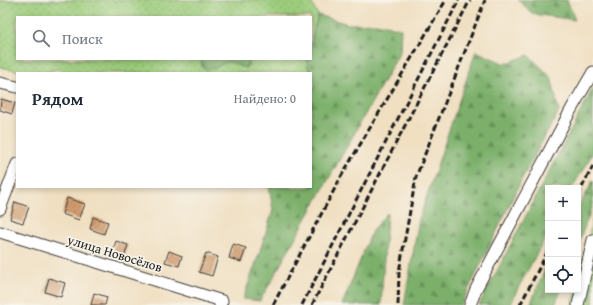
<!DOCTYPE html>
<html lang="ru">
<head>
<meta charset="utf-8">
<style>
  :root { --surface:#fff; --page:#f2f2f3; --text:#1f2937; --muted:#747a83; --line:#e0e1e3 }
  body { margin:0; font-family:"Gentium Book Plus",serif; background:var(--page); color:var(--text) }
  .controls { position:absolute; right:12px; bottom:12px; display:grid; overflow:hidden; border-radius:0px; box-shadow:0 2px 6px #0003 }
  .controls button { width:36px; height:36px; display:grid; place-items:center; padding:0; border:0; border-bottom:1px solid var(--line); background:var(--surface); color:var(--text); font:20px sans-serif }
  .list { margin:0; padding:0; list-style:none }
  h2 { display:flex; justify-content:space-between; align-items:center; height:52px; margin:0; padding:0 16px; font-size:17px }
  h2 small { font-size:13px; font-weight:400; color:var(--muted) }
  .icon { flex:none; width:22px; height:22px; fill:none; stroke:currentColor; stroke-width:2; stroke-linecap:round; stroke-linejoin:round }
  .map { position:relative; flex:none; width:593px; height:305px; overflow:hidden }
  .search { position:absolute; background:var(--surface); box-shadow:0 2px 6px #0003; left:16px; top:16px; width:296px; height:44px; display:flex; align-items:center; gap:10px; box-sizing:border-box; padding:0 14px; border-radius:0px; color:var(--muted); font-size:15px }
  .panel { position:absolute; background:var(--surface); box-shadow:0 2px 6px #0003; left:16px; top:72px; width:296px; height:116px; border-radius:0px }
  .map>svg:first-child { display:block }
  .grass { fill:url(#grass-dots); stroke:#5c744c }
  .forest { fill:url(#forest-firs); stroke:#4c6644 }
  .garden { fill:#9bcc7b; stroke:#5c744c }
  .building { fill:url(#building-hatch) }
  .lines { fill:none; stroke-linecap:round; stroke-linejoin:round }
  .minor-casing { stroke:#3c3935; stroke-width:13 }
  .minor { stroke:#fff; stroke-width:11 }
  .rail { stroke:#1c1c1c; stroke-width:3; stroke-dasharray:6 3; stroke-linecap:butt }
  .labels { text-anchor:middle; stroke-width:3.5; stroke-linejoin:round; paint-order:stroke }
  .street-label { font-size:13px; fill:#1c1c1c; stroke:#f7f3e8 }
</style>
</head>
<body>
<div class="map">
<svg width="593" height="305" viewBox="0 0 593 305">
  <defs>
    <pattern id="grass-dots" width="8" height="8" patternUnits="userSpaceOnUse"><rect width="8" height="8" fill="#9bcc7b"/><path d="M2 2h.1M6 6h.1" fill="none" stroke="#85af6a" stroke-width="1.8" stroke-linecap="round"/></pattern>
    <pattern id="forest-firs" width="22" height="20" patternUnits="userSpaceOnUse"><rect width="22" height="20" fill="#7cb06b"/><path d="M5 1l3.5 6h-7zM16 11l3.5 6h-7z" fill="#658e57"/></pattern>
    <pattern id="building-hatch" width="6" height="6" patternUnits="userSpaceOnUse"><rect width="6" height="6" fill="#d19c70"/><path d="M-1 1l2-2M0 6l6-6M5 7l2-2" fill="none" stroke="#a97e5b"/></pattern>
  </defs>
  <rect width="100%" height="100%" fill="#f7f3e8"/>
  <filter id="ink" filterUnits="userSpaceOnUse"><feTurbulence type="fractalNoise" baseFrequency=".025" numOctaves="2"/><feDisplacementMap in="SourceGraphic" scale="8" xChannelSelector="R" yChannelSelector="G"/><feConvolveMatrix kernelMatrix="1 2 1 2 8 2 1 2 1" color-interpolation-filters="sRGB"/></filter>
  <filter id="wash" filterUnits="userSpaceOnUse"><feTurbulence type="fractalNoise" baseFrequency=".012" numOctaves="4" result="noise"/><feDisplacementMap in="SourceGraphic" scale="16" xChannelSelector="R" yChannelSelector="G"/><feGaussianBlur stdDeviation="0.9" result="paint"/><feColorMatrix in="noise" values="0 0 0 0 0 0 0 0 0 0 0 0 0 0 0 0 0 1.4 0 .05"/><feComposite in="paint" operator="in"/></filter>
  <g filter="url(#wash)">
    <rect width="100%" height="100%" fill="#f0dfc1"/>
    <!-- grass -->
    <path class="grass" d="M0,0H310L318,15L311,43V17H17V59H202L201,62L221,65C227,60 234,62 240,67L249,63L251,59H307V62L310,73H69L57,69L44,73H22L15,70L0,67Z"/>
    <!-- forest -->
    <g class="forest">
      <polygon points="518,0 567,0 575,20 533,14"/>
      <polygon points="318,15 348,24 377,23 401,29 400,52 260,301 243,299 259,254 273,210 269,187 311,187 311,94 315,86 307,62 307,59 311,59 311,43"/>
      <polygon points="476,51 505,64 528,55 551,77 559,111 525,173 461,305 404,305 419,219"/>
      <path d="M202,59H251L246,68C238,67 236,62 227,62C218,63 217,72 202,68L201,62Z"/>
      <polygon points="593,88 593,153 572,188 548,188 548,233 517,290 511,305 479,305"/>
      <polygon points="593,181 593,205 578,244 578,208"/>
      <polygon points="387,213 381,305 342,305 372,231"/>
      <polygon points="548,262 548,290 561,290 555,305 530,305"/>
    </g>
    <!-- garden -->
    <polygon class="garden" points="593,218 593,305 572,305 576,290 578,290 578,281"/>
    <g id="blocks">
      <!-- building -->
      <g class="building">
        <polygon points="1,99 15,103 12,114 0,110"/>
        <polygon points="67,198 85,204 79,220 62,214"/>
        <polygon points="15,202 29,207 23,223 10,219"/>
        <polygon points="93,217 108,222 104,234 90,229"/>
        <polygon points="116,241 128,245 123,261 111,257"/>
        <polygon points="233,244 246,248 241,262 229,258"/>
        <polygon points="169,251 182,256 179,266 165,262"/>
        <polygon points="206,253 218,257 212,276 199,272"/>
        <polygon points="49,278 65,283 61,297 45,292"/>
        <polygon points="94,293 107,297 105,305 91,305"/>
      </g>
    </g>
  </g>
  <g filter="url(#ink)">
    <use href="#blocks" fill-opacity="0" stroke="#3c3935" stroke-width="1"/>
    <g class="lines">
      <!-- minor casing -->
      <g class="minor-casing">
        <g id="minor">
          <polyline points="0,83 17,87"/>
          <polyline points="0,209 17,164"/>
          <polyline points="0,232 222,301 220,305"/>
          <polyline points="470,305 476,289 572,108 593,72"/>
          <polyline points="578,305 593,240"/>
        </g>
      </g>
      <!-- minor -->
      <use href="#minor" class="minor"/>
      <!-- rail -->
      <g class="rail">
        <polyline points="578,195 593,166"/>
        <polyline points="273,305 342,175 446,0"/>
        <polyline points="302,305 459,0"/>
        <polyline points="312,305 470,0"/>
        <polyline points="398,305 399,272 416,177 485,0"/>
        <polyline points="520,305 548,251"/>
      </g>
    </g>
  </g>
  <g class="labels">
    <!-- street labels -->
    <g class="street-label">
      <text transform="translate(115 253) rotate(17)" y="5">улица Новосёлов</text>
    </g>
  </g>
</svg>
<div class="controls">
<button>+</button>
<button>−</button>
<button><svg class="icon" aria-label="locate" viewBox="0 0 24 24"><circle cx="12" cy="12" r="6"/><path d="M12 2v4M12 18v4M2 12h4M18 12h4"/></svg></button>
</div>
<div class="search"><svg class="icon" aria-label="search" viewBox="0 0 24 24"><circle cx="10" cy="10" r="6"/><path d="M15 15l6 6"/></svg>Поиск</div>
<section class="panel">
<h2>Рядом<small>Найдено: 0</small></h2>
<ul class="list">
</ul>
</section>
</div>
</body>
</html>
